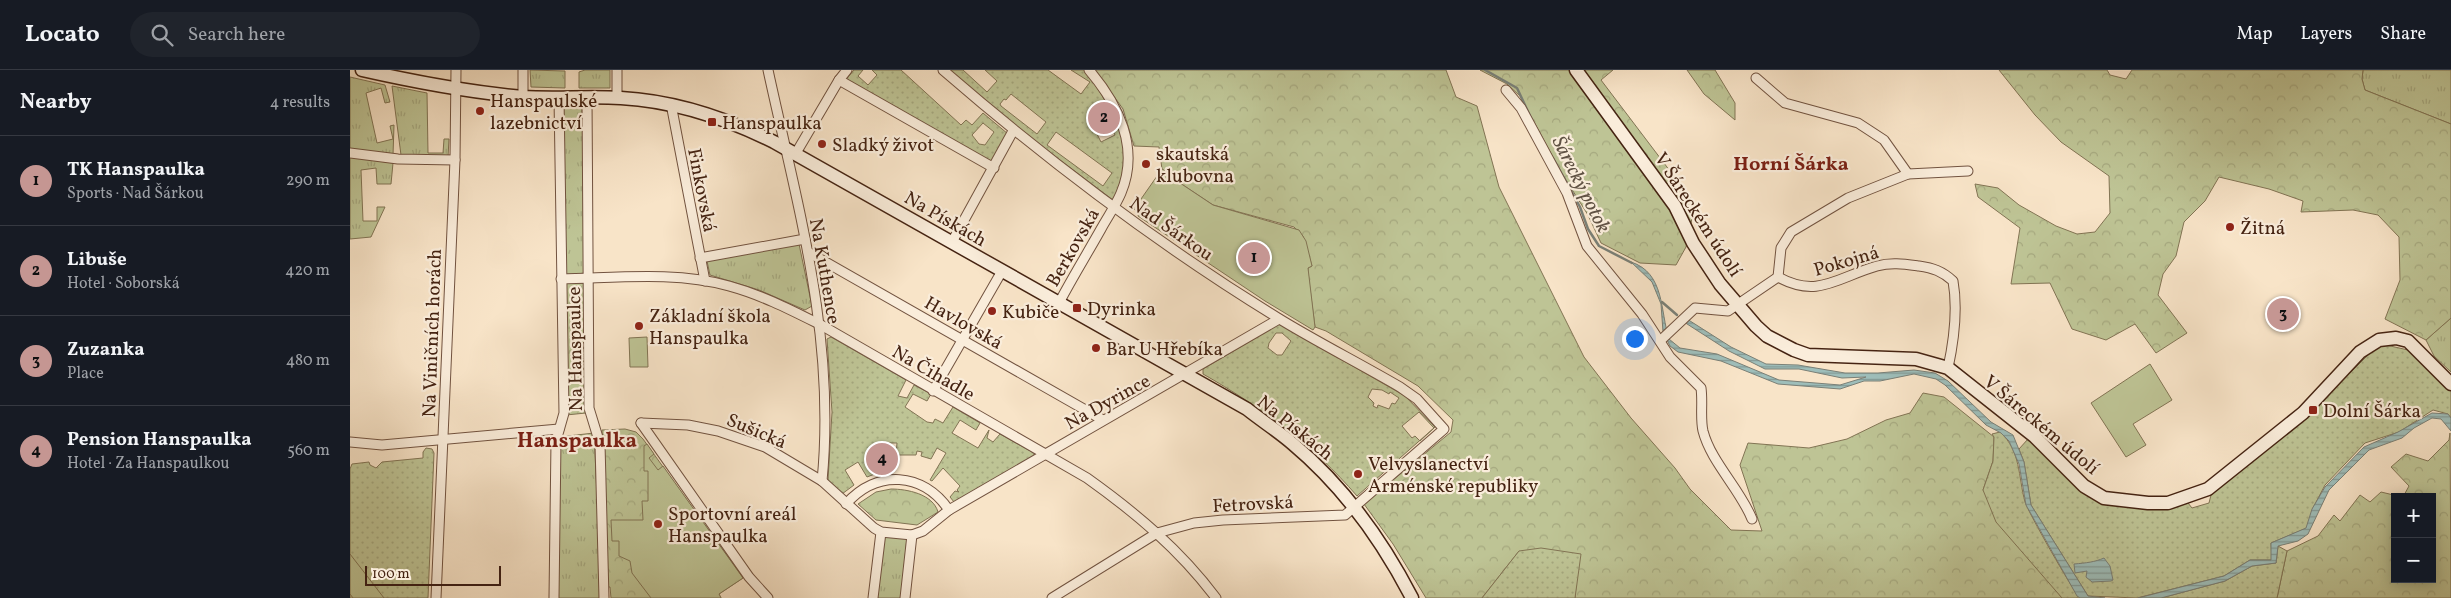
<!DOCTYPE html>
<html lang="en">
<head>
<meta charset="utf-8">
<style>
  :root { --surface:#171b24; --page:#20242c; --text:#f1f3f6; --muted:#9ea1a6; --line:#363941; --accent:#c59692 }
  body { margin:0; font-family:Vollkorn,serif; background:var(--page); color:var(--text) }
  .controls { position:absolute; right:15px; bottom:15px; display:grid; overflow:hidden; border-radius:0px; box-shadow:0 2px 12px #0003 }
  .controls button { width:45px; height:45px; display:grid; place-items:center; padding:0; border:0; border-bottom:1px solid var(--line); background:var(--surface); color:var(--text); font:25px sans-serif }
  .scale { position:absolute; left:15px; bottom:12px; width:136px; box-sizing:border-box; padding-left:5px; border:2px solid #452312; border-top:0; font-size:14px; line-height:18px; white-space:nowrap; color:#452312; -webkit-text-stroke:4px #faeddb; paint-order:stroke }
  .you { position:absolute; left:1284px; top:268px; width:18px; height:18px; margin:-12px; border:4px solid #fff; border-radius:50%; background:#1a73e8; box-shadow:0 0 0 8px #1a73e833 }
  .badge { display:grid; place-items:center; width:32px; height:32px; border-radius:50%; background:var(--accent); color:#111; font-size:16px; font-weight:700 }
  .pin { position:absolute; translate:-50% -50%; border:2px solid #fff; box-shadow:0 1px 5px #0006 }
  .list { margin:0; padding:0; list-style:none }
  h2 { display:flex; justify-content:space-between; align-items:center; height:65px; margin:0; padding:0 20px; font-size:21px }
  h2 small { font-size:16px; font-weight:400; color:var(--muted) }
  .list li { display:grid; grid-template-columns:32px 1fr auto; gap:15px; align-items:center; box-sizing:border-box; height:90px; padding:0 20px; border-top:1px solid var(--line) }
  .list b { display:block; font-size:19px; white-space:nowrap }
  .list p { margin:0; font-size:16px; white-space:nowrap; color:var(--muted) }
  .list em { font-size:16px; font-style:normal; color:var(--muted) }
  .icon { flex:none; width:28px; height:28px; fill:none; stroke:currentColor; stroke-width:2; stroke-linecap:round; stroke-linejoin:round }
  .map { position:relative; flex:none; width:2101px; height:528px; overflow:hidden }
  header { display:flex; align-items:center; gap:30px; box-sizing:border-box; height:70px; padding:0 25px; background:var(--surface); border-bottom:1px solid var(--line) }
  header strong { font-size:24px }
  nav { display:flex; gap:28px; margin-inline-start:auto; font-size:18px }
  .search { width:350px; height:45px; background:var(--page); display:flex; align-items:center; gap:12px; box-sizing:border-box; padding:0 18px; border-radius:28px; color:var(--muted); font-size:19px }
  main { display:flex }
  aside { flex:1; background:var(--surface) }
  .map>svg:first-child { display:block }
  .grass { fill:url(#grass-tufts); stroke:#827454 }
  .forest { fill:url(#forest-crowns); stroke:#827454 }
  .garden { fill:url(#garden-dots); stroke:#827454; fill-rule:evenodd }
  .pitch { fill:#bec495; stroke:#827454 }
  .water { fill:url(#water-rules); stroke:#7a8077 }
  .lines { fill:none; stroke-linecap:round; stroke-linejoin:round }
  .stream { stroke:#7a8077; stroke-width:2.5 }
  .street-casing { stroke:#725340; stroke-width:11 }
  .secondary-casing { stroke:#452312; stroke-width:15 }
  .street { stroke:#faeddb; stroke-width:9 }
  .secondary { stroke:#faeddb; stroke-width:12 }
  .poi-dot { fill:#8f2418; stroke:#faeddb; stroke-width:2 }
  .labels { text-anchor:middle; stroke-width:4.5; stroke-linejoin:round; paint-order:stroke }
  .poi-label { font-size:19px; fill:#452312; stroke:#faeddb; text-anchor:start }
  .street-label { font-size:19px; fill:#452312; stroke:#faeddb }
  .neighbourhood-label { font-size:20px; font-weight:bold; fill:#7a1f14; stroke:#faeddb }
  .water-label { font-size:20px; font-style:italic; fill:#605244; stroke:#faeddb }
  .quarter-label { font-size:21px; font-weight:bold; fill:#7a1f14; stroke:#faeddb }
</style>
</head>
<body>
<header>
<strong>Locato</strong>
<div class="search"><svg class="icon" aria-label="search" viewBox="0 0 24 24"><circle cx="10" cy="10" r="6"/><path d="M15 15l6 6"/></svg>Search here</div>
<nav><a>Map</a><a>Layers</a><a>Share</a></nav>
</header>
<main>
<aside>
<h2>Nearby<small>4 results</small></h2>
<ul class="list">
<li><span class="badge">1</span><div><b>TK Hanspaulka</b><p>Sports · Nad Šárkou</p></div><em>290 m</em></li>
<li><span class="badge">2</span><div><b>Libuše</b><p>Hotel · Soborská</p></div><em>420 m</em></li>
<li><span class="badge">3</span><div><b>Zuzanka</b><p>Place</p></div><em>480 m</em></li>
<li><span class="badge">4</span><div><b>Pension Hanspaulka</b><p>Hotel · Za Hanspaulkou</p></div><em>560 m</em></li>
</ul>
</aside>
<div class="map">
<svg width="2101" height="528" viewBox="0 0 2101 528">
  <defs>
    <pattern id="grass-tufts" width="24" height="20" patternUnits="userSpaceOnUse" patternTransform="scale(1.25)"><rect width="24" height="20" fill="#bec495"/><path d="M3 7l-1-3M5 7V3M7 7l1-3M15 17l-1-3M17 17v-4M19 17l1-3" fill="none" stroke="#a5a87f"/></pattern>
    <pattern id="forest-crowns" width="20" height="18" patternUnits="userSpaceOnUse" patternTransform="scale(1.25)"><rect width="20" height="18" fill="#bec495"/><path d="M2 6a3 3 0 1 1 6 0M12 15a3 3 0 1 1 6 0" fill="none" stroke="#a5a87f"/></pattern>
    <pattern id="garden-dots" width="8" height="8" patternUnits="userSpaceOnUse" patternTransform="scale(1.25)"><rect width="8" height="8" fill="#bec495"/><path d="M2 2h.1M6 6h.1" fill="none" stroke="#a5a87f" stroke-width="1.8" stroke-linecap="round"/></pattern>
    <pattern id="water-rules" width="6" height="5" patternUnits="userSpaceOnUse" patternTransform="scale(1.25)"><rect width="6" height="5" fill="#9ebeba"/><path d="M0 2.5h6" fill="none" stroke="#839a96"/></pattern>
  </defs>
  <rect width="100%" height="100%" fill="#f8e4c8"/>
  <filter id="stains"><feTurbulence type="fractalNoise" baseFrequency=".004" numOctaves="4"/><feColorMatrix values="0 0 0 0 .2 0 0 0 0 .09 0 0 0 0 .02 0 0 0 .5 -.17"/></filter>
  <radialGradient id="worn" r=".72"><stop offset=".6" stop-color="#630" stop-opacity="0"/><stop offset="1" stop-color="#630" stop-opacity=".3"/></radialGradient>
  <!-- grass -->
  <g class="grass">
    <polygon points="180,0 215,1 215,18 181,17"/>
    <polygon points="235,0 260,0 260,18 229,18 229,2"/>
    <polygon points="2013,0 2101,0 2101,54 2015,20 2012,9"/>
    <polygon points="0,7 35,15 40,32 35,33 31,18 16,23 27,73 43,69 40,56 44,55 43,85 0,83"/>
    <polygon points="42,16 77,23 78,83 93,83 94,69 99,69 98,87 51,85"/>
    <polygon points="232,37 235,203 217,205 215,204 212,38"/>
    <polygon points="0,87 43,93 41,114 27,114 26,98 11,100 13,151 27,151 27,137 35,137 21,167 0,169"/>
    <polygon points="449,174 462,236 455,240 409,220 360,205 357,191"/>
    <polygon points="216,212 234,213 236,343 216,345 215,214"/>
    <polygon points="2101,248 2101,302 2084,286 2076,270"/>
    <polygon points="244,363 252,528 207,528 209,367"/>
    <polygon points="534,466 557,468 551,528 527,528"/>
  </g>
  <!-- forest -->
  <g class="forest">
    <polygon points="745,0 1096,0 1106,27 1127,36 1149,117 1234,287 1281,348 1325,398 1340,419 1381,460 1412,461 1390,395 1398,373 1459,378 1497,369 1536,350 1560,343 1573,323 1594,327 1644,367 1643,391 1633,420 1712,528 1225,528 1226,515 1169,481 1132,528 1076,528 1043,474 1014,434 1101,362 1103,350 1068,316 976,261 965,257 958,204 958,198 962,196 953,166 944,157 863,135 821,107 821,105 812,99 809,77 784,76 773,39"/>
    <polygon points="1130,0 1263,0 1251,10 1345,134 1336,177 1326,195 1290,193 1251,173 1238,145 1211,102 1170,26 1157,14"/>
    <polygon points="1337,0 1365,0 1385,33 1385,50 1354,24"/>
    <polygon points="1649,0 1757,0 1760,5 1776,9 1782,0 2013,0 2012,9 2015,20 2101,54 2101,248 2076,270 2035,249 2050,210 2049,167 2028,145 2003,140 1951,142 1953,131 1919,119 1869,107 1855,131 1834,152 1826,186 1813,204 1808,225 1837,263 1806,283 1785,254 1756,270 1722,259 1700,213 1661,214 1670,158 1628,127 1625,114 1648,118 1669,135 1706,156 1727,164 1745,162 1760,143 1759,106 1711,72 1685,45"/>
    <polygon points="275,359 286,362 293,369 393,508 369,524 371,528 261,528 260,517 257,517 252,360"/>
    <polygon points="2100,363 2101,528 1927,528 1937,481 1968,466 1984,445 1990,451 2010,425 2020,432 2031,422 2052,427 2045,427 2045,509 2082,509 2082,427 2053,427 2059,416 2041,397 2056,384 2078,391 2099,370"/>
    <path d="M541,419C557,419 583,424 588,442L567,455L526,450L508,434L526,422Z"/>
  </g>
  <!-- garden -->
  <g class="garden">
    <path d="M504,0H513L508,6L518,15L527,5L522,0H551L611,55L616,50L622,55L633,43L658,64L641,94L496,9ZM633,53L644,62L635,75L629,74L622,65Z"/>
    <path d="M600,0H613L637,22L647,11L635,0H698L731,24L740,12L721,0H735C760,36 794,86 763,130L641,38ZM661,24L696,52L687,64L651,36L650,34L654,29L656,30ZM752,39L765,65L751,72L738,46ZM706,62L762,103L753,116L697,75Z"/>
    <path d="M929,254L1055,326L1085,357L1007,426C963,375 911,337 853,304V299ZM926,263H932L941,271L932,285H927L918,278L919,273ZM1022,319L1032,320L1039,324L1040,322L1049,328L1045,334L1042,333L1039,339L1028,335L1027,338L1023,336L1024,333L1018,327ZM1069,342L1084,358L1070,371L1065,366L1062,368L1052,356Z"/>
    <polygon points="481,267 556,310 548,326 557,328 564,315 581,324 577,331 563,324 555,337 577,352 583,353 585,349 593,353 603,337 630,353 626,360 610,350 602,363 628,378 639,360 637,368 643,372 650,364 684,383 684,386 604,432 600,427 605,421 609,422 607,420 610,416 593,398 582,411 580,410 596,383 587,378 581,389 571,386 572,382 567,381 566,385 546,385 547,373 539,373 538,386 528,387 530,402 517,407 508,392 495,400 504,415 492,424 478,410 482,342 477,269"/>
    <polygon points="2036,275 2058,280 2101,320 2101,348 2098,344 2083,340 2049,362 2015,373 1975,415 1963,438 1957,458 1921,473 1922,490 1900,490 1874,506 1787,528 1738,526 1681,435 1674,392 1669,379 1678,369 1734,423 1838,433 1842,438 1859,433 1861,425 1942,357 1948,355 2024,279"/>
    <path d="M1650,362C1671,381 1668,406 1675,432C1678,442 1723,521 1730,528H1712L1646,452L1633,420L1643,391L1644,367L1642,364Z"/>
    <polygon points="76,378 82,379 84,383 78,528 0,528 0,399 2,394 19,392 20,395 26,398 32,392 73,388 73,382"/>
    <polygon points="1928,476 1937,481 1927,528 1811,528 1875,511 1902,496 1926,493"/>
    <polygon points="1191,478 1231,484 1225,528 1132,528 1169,481"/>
  </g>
  <!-- pitch -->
  <g class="pitch">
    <polygon points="812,99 821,105 821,107 863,135 949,160 956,171 962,196 958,198 965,257 963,260 915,231 788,146 789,143 784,139"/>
    <polygon points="297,267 298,297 280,297 279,268"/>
    <polygon points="1800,294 1822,330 1783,354 1796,375 1776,387 1741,333"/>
    <polygon points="297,374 304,384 299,388 308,400 313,396 393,508 369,524 371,528 301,528 282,503 280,491 269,486 269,471 262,471 261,450 293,450 292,431 298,431 298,401 294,401 294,376"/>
    <polygon points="0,484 34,528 3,528 0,524"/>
  </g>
  <!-- water -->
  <g class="water">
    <path d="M1281,192C1315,203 1310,241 1319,269L1330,278L1367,284L1429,310L1490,315L1516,307L1492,308L1449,299H1415L1379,281L1334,252L1337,249L1381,277L1416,294L1448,295L1495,303H1528L1564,300L1585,303L1598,311L1641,352L1663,365L1674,392L1681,435L1738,526L1755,528H1730L1727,526L1676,435L1669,394L1659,371L1651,363L1636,355L1595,315L1586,309L1564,304L1530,311H1514L1490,319L1428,314L1371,291L1328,282L1320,276L1313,262L1311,234L1302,212Z"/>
    <polygon points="2082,343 2098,344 2101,348 2101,361 2091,349 2082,348 2064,358 2052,368 2019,380 1979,420 1958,464 1948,471 1928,476 1926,493 1902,496 1875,511 1811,528 1788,528 1874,506 1900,490 1921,490 1921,473 1956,458 1962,439 1975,417 2014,377 2048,362"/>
    <path d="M1754,488L1760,496L1763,510L1761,511L1742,512L1736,507L1737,501L1725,503L1724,494C1736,493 1745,492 1754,488Z"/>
  </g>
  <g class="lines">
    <!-- stream -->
    <g class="stream">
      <polyline points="1135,0 1167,18 1181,48"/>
      <polyline points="1203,88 1230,137 1238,159 1249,176 1282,193"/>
      <polyline points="1312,232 1327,245"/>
    </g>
    <!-- street casing -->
    <g class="street-casing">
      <g id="street">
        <polyline points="267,0 267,28"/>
        <path d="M418,0C448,138 486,268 472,411"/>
        <path d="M593,0C698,91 809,175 928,248C967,272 1009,293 1050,317L1067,329L1094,359L995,445L873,450L844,453L807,463L702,528"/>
        <polyline points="1406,8 1435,33 1508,53 1534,70 1558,104"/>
        <polyline points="489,10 644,98"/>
        <path d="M1156,20L1171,38L1217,123L1237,176L1292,244L1320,287L1351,318C1353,332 1350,348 1353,361C1361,392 1390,419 1402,449"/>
        <polyline points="173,27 173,0"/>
        <polyline points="237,28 239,338 250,374 254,528"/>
        <polyline points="321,34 355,211"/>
        <polyline points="0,83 48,89 105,90"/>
        <polyline points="446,83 489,10 497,0"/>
        <polyline points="602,172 663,61"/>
        <polyline points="458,182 753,350"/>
        <polyline points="350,188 455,169"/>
        <polyline points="1428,207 1431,178 1441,162 1498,128 1558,104 1618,101"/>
        <path d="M211,209C266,208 326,201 379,216C412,225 441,240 471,255L737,408C786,443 830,480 866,528"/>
        <path d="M709,233C722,208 737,184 751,159C757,148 766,135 771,123C790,78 768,34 739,0"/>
        <path d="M1311,270L1345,238L1378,241L1428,207C1468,229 1488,207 1527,196C1541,192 1554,194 1569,196C1583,198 1592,201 1603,211C1608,239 1604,270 1598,298"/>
        <polyline points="583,321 652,201"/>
        <polyline points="291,353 338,355 368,361 415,377 472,411 524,458 531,462 562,465 573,461 599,440 929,249"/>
        <polyline points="291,353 399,507 418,528"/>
        <polyline points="0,372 32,375 209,359"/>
        <path d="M496,434C527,399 573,402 599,440"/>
        <polyline points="86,528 105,90 106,0"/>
        <polyline points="204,528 206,371 214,343 209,28"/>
        <polyline points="523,528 531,462"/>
        <polyline points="555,528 562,465"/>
      </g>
    </g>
    <!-- secondary casing -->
    <g class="secondary-casing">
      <g id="secondary">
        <path d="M12,0C65,12 118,22 173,27C206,29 239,26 271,28C325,31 376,48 424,72L897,339C912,351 928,361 943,374C993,416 1032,470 1062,528"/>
        <polyline points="1226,0 1325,136 1343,173 1370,214 1406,256 1417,266 1444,280 1458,285 1566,289 1598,298 1684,366 1734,416 1754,428 1798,433 1818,433 1858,419 1953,343 2010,282 2029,270 2046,268 2058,271 2101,314"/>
      </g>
    </g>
    <!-- street -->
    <use href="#street" class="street"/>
    <!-- secondary -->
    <use href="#secondary" class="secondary"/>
  </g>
  <!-- markers -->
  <g class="poi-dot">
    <circle cx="130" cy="41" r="5"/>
    <rect x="357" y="47" width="10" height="10" rx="2.5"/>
    <circle cx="472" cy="74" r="5"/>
    <circle cx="796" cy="94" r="5"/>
    <circle cx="1880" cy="157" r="5"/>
    <rect x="722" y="233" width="10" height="10" rx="2.5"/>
    <circle cx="642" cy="241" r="5"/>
    <circle cx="289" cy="256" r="5"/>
    <circle cx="746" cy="278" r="5"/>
    <rect x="1958" y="335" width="10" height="10" rx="2.5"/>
    <circle cx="1008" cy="404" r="5"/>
    <circle cx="308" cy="454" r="5"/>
  </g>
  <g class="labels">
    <!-- poi labels -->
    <g class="poi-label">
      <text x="140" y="37">Hanspaulské<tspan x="140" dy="22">lazebnictví</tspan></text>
      <text x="372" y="59">Hanspaulka</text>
      <text x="482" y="81">Sladký život</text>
      <text x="806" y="90">skautská<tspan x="806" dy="22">klubovna</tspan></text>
      <text x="1890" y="164">Žitná</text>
      <text x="737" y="245">Dyrinka</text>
      <text x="652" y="248">Kubiče</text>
      <text x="299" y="252">Základní škola<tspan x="299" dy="22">Hanspaulka</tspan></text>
      <text x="756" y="285">Bar U Hřebíka</text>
      <text x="1973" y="347">Dolní Šárka</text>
      <text x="1018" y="400">Velvyslanectví<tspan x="1018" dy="22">Arménské republiky</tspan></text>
      <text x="318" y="450">Sportovní areál<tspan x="318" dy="22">Hanspaulka</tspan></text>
    </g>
    <!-- street labels -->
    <g class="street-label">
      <text transform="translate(353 120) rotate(79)" y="7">Finkovská</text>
      <text transform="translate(1349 144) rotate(57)" y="7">V Šáreckém údolí</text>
      <text transform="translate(596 148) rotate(30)" y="7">Na Pískách</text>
      <text transform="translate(822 158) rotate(35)" y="7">Nad Šárkou</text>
      <text transform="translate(722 177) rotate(-60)" y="7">Berkovská</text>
      <text transform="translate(1496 190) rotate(-16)" y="7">Pokojná</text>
      <text transform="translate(476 201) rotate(80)" y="7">Na Kuthence</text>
      <text transform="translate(614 252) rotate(30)" y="7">Havlovská</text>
      <text transform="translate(81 263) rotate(-88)" y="7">Na Viničních horách</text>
      <text transform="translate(224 279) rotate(-91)" y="7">Na Hanspaulce</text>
      <text transform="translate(584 302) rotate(30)" y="7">Na Čihadle</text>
      <text transform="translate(757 331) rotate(-29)" y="7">Na Dyrince</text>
      <text transform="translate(1692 354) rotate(40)" y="7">V Šáreckém údolí</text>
      <text transform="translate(946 357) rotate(39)" y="7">Na Pískách</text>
      <text transform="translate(407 360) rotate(23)" y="7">Sušická</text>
      <text transform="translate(903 433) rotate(-3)" y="7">Fetrovská</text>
    </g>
    <!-- neighbourhood labels -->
    <g class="neighbourhood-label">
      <text x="1441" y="100">Horní Šárka</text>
    </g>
    <!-- water labels -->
    <g class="water-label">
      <text transform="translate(1232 114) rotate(63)" y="7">Šárecký potok</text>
    </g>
    <!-- quarter labels -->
    <g class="quarter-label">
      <text x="227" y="377">Hanspaulka</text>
    </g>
  </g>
  <rect width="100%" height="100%" filter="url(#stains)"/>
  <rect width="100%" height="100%" fill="url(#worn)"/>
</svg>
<div class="controls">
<button>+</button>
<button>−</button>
</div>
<div class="scale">100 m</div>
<div class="you"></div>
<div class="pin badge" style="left:904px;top:188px">1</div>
<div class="pin badge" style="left:754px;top:48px">2</div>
<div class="pin badge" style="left:1933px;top:244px">3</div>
<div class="pin badge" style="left:532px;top:389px">4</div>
</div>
</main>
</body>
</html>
